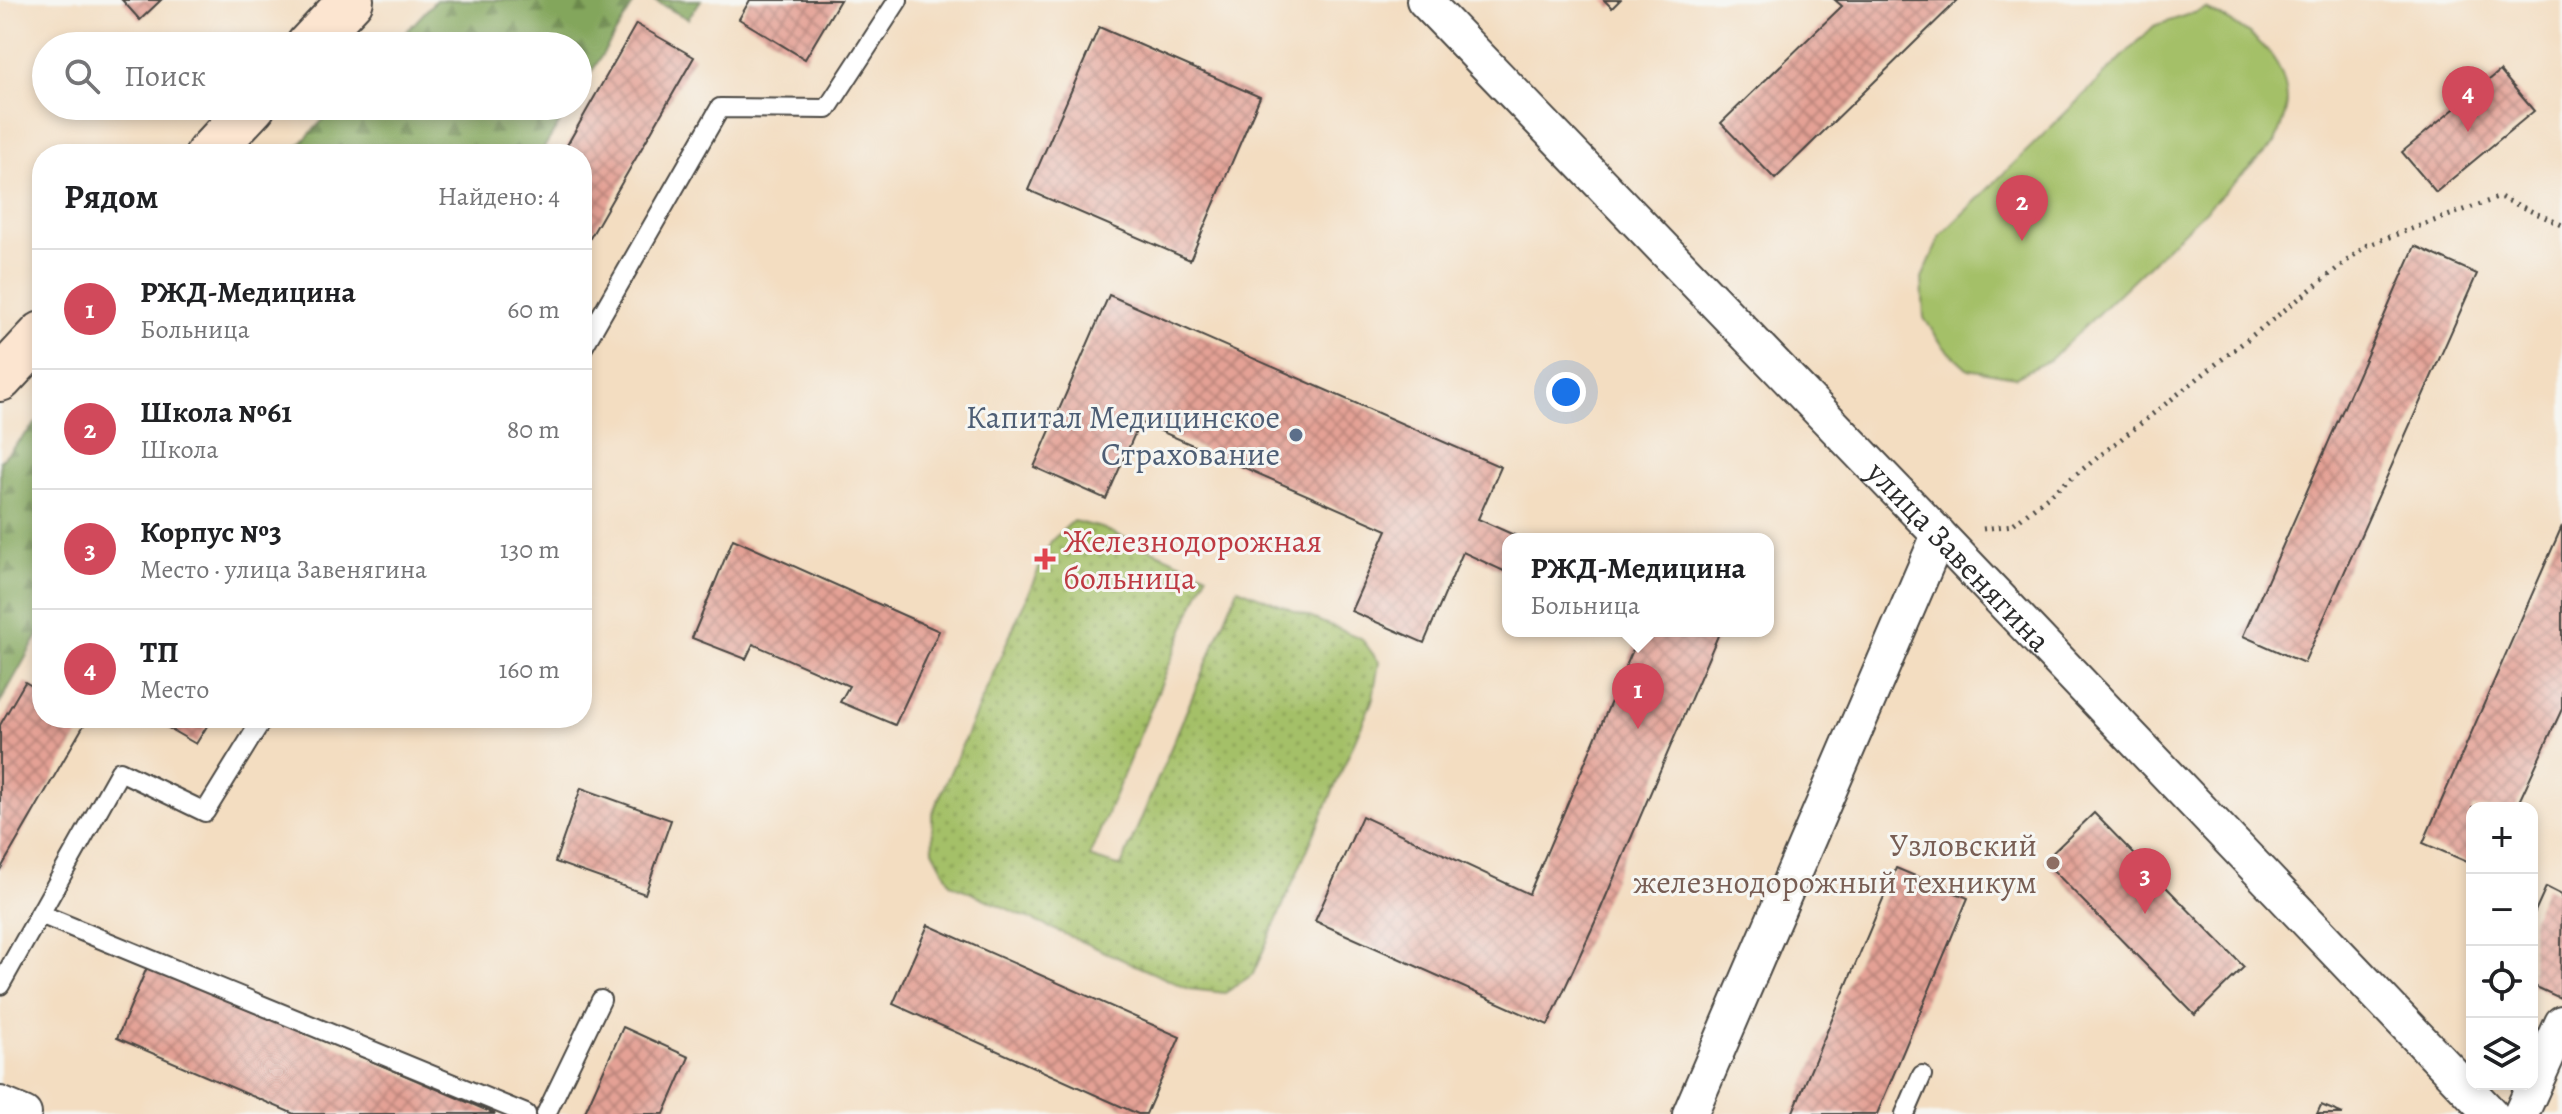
<!DOCTYPE html>
<html lang="ru">
<head>
<meta charset="utf-8">
<style>
  :root { --surface:#fff; --page:#f2f2f2; --text:#202124; --muted:#757577; --line:#e0e0e0; --accent:#d1495b }
  body { margin:0; font-family:Alegreya,serif; background:var(--page); color:var(--text) }
  .controls { position:absolute; right:24px; bottom:24px; display:grid; overflow:hidden; border-radius:16px; box-shadow:0 4px 12px #0003 }
  .controls button { width:72px; height:72px; display:grid; place-items:center; padding:0; border:0; border-bottom:2px solid var(--line); background:var(--surface); color:var(--text); font:40px sans-serif }
  .you { position:absolute; left:1566px; top:392px; width:28px; height:28px; margin:-20px; border:6px solid #fff; border-radius:50%; background:#1a73e8; box-shadow:0 0 0 12px #1a73e833 }
  .badge { display:grid; place-items:center; width:52px; height:52px; border-radius:50%; background:var(--accent); color:#fff; font-size:26px; font-weight:700 }
  .pin { position:absolute; translate:-50% -66px; filter:drop-shadow(0 2px 4px #0008) }
  .pin::after { content:''; position:absolute; top:42px; width:28px; height:24px; background:inherit; clip-path:polygon(0 0,100% 0,50% 100%) }
  .popup { position:absolute; left:1502px; top:533px; width:272px; height:104px; box-sizing:border-box; display:grid; place-content:center; border-radius:16px; background:var(--surface); filter:drop-shadow(0 2px 6px #0005); font-size:26px; white-space:nowrap; color:var(--muted) }
  .popup b { font-size:30px; color:var(--text) }
  .popup::after { content:''; position:absolute; left:50%; top:100%; margin-left:-16px; border:16px solid transparent; border-top-color:var(--surface) }
  .list { margin:0; padding:0; list-style:none }
  h2 { display:flex; justify-content:space-between; align-items:center; height:104px; margin:0; padding:0 32px; font-size:34px }
  h2 small { font-size:26px; font-weight:400; color:var(--muted) }
  .list li { display:grid; grid-template-columns:52px 1fr auto; gap:24px; align-items:center; box-sizing:border-box; height:120px; padding:0 32px; border-top:2px solid var(--line) }
  .list b { display:block; font-size:30px; white-space:nowrap }
  .list p { margin:0; font-size:26px; white-space:nowrap; color:var(--muted) }
  .list em { font-size:26px; font-style:normal; color:var(--muted) }
  .icon { flex:none; width:44px; height:44px; fill:none; stroke:currentColor; stroke-width:2; stroke-linecap:round; stroke-linejoin:round }
  .map { position:relative; flex:none; width:2562px; height:1114px; overflow:hidden }
  .search { position:absolute; background:var(--surface); box-shadow:0 4px 12px #0003; left:32px; top:32px; width:560px; height:88px; display:flex; align-items:center; gap:20px; box-sizing:border-box; padding:0 28px; border-radius:44px; color:var(--muted); font-size:30px }
  .panel { position:absolute; background:var(--surface); box-shadow:0 4px 12px #0003; left:32px; top:144px; width:560px; height:584px; border-radius:32px }
  .map>svg:first-child { display:block }
  .grass { fill:#a4c067; stroke:#687649; stroke-width:2 }
  .forest { fill:url(#forest-firs); stroke:#576844; stroke-width:2 }
  .park { fill:url(#park-dots); stroke:#687649; stroke-width:2 }
  .building { fill:url(#building-cross-hatch) }
  .lines { fill:none; stroke-linecap:round; stroke-linejoin:round }
  .service-casing { stroke:#494642; stroke-width:22 }
  .minor-casing { stroke:#494642; stroke-width:38 }
  .secondary-casing { stroke:#494642; stroke-width:48 }
  .path { stroke:#494642; stroke-width:5; stroke-dasharray:2 6; stroke-linecap:butt }
  .service { stroke:#fff; stroke-width:18 }
  .minor { stroke:#fff; stroke-width:34 }
  .secondary { stroke:#fce5d0; stroke-width:44 }
  .service-dot { fill:#5c6f8a; stroke:#f6f6f2; stroke-width:3 }
  .health-dot { fill:#e0444e; stroke:#f6f6f2; stroke-width:3 }
  .education-dot { fill:#8d6e63; stroke:#f6f6f2; stroke-width:3 }
  .labels { text-anchor:middle; stroke-width:6; stroke-linejoin:round; paint-order:stroke }
  .service-label { font-size:32px; fill:#4e5e75; stroke:#f6f6f2; text-anchor:end }
  .health-label { font-size:32px; fill:#be3a42; stroke:#f6f6f2; text-anchor:start }
  .street-label { font-size:32px; fill:#2b2b2b; stroke:#f6f6f2 }
  .education-label { font-size:32px; fill:#785e54; stroke:#f6f6f2; text-anchor:end }
</style>
</head>
<body>
<div class="map">
<svg width="2562" height="1114" viewBox="0 0 2562 1114">
  <defs>
    <pattern id="forest-firs" width="22" height="20" patternUnits="userSpaceOnUse" patternTransform="scale(2)"><rect width="22" height="20" fill="#83a65c"/><path d="M5 1l3.5 6h-7zM16 11l3.5 6h-7z" fill="#6b874c"/></pattern>
    <pattern id="park-dots" width="8" height="8" patternUnits="userSpaceOnUse" patternTransform="scale(2)"><rect width="8" height="8" fill="#a4c067"/><path d="M2 2h.1M6 6h.1" fill="none" stroke="#869c55" stroke-width="1.8" stroke-linecap="round"/></pattern>
    <pattern id="building-cross-hatch" width="8" height="8" patternUnits="userSpaceOnUse" patternTransform="scale(2)"><rect width="8" height="8" fill="#e4a195"/><path d="M0 0l8 8M0 8l8-8" fill="none" stroke="#b9837a"/></pattern>
  </defs>
  <rect width="100%" height="100%" fill="#f6f6f2"/>
  <filter id="ink" filterUnits="userSpaceOnUse"><feTurbulence type="fractalNoise" baseFrequency=".0125" numOctaves="2"/><feDisplacementMap in="SourceGraphic" scale="16" xChannelSelector="R" yChannelSelector="G"/><feConvolveMatrix kernelMatrix="1 2 1 2 8 2 1 2 1" color-interpolation-filters="sRGB"/></filter>
  <filter id="wash" filterUnits="userSpaceOnUse"><feTurbulence type="fractalNoise" baseFrequency=".006" numOctaves="4" result="noise"/><feDisplacementMap in="SourceGraphic" scale="32" xChannelSelector="R" yChannelSelector="G"/><feGaussianBlur stdDeviation="1.8" result="paint"/><feColorMatrix in="noise" values="0 0 0 0 0 0 0 0 0 0 0 0 0 0 0 0 0 1.4 0 .05"/><feComposite in="paint" operator="in"/></filter>
  <g filter="url(#wash)">
    <rect width="100%" height="100%" fill="#f3ddc1"/>
    <!-- grass -->
    <path class="grass" d="M2206,9C2245,28 2286,52 2287,101C2287,114 2279,131 2275,143L2050,360L2015,377L1968,369L1943,346L1924,318L1922,278L1941,235L2154,26Z"/>
    <!-- forest -->
    <g class="forest">
      <polygon points="436,0 636,0 578,94 578,46 393,46"/>
      <polygon points="653,0 701,0 688,19"/>
      <polygon points="336,106 570,106 540,154 291,154"/>
      <polygon points="42,417 42,636 39,634 0,703 0,461"/>
    </g>
    <!-- park -->
    <polygon class="park" points="1073,521 1102,528 1207,574 1089,857 1121,867 1238,588 1361,638 1379,662 1373,699 1253,974 1225,993 1189,989 951,884 933,850 932,814 1051,541"/>
    <g id="blocks">
      <!-- building -->
      <g class="building">
        <polygon points="122,0 161,0 140,20"/>
        <polygon points="750,0 840,0 805,59 739,19"/>
        <polygon points="1604,0 1620,0 1612,8"/>
        <polygon points="1835,0 1958,0 1775,179 1721,123 1842,6"/>
        <polygon points="636,24 694,57 582,252 582,154 562,154"/>
        <polygon points="1099,27 1260,97 1190,260 1028,190"/>
        <polygon points="2500,71 2534,111 2436,192 2402,152"/>
        <polygon points="2415,246 2477,274 2304,663 2243,636"/>
        <polygon points="1109,295 1501,467 1478,519 1523,539 1508,539 1508,573 1463,552 1424,643 1351,611 1387,530 1140,422 1106,499 1034,467"/>
        <polygon points="2562,526 2562,709 2516,808 2472,808 2472,864 2423,843"/>
        <polygon points="733,539 939,631 895,725 840,702 849,686 753,644 746,659 692,638"/>
        <polygon points="1641,631 1720,631 1595,922 1548,1025 1315,921 1362,816 1529,894"/>
        <polygon points="25,682 42,692 42,718 88,718 0,870 0,725"/>
        <polygon points="151,718 212,718 196,744"/>
        <polygon points="581,788 671,820 645,894 555,862"/>
        <polygon points="2094,813 2244,967 2195,1015 2044,861"/>
        <polygon points="1896,868 1968,898 1877,1114 1792,1114"/>
        <polygon points="2546,887 2562,895 2560,998 2532,985 2532,918"/>
        <polygon points="928,925 1180,1037 1146,1114 1138,1114 893,1004"/>
        <polygon points="148,965 495,1114 294,1114 117,1038"/>
        <polygon points="623,1027 689,1057 664,1114 584,1114"/>
        <polygon points="2321,1105 2343,1114 2317,1114"/>
      </g>
    </g>
  </g>
  <g filter="url(#ink)">
    <use href="#blocks" fill-opacity="0" stroke="#494642" stroke-width="2"/>
    <g class="lines">
      <!-- service casing -->
      <g class="service-casing">
        <g id="service">
          <polyline points="582,349 720,108 827,109 898,0"/>
          <polyline points="40,914 526,1114"/>
          <polyline points="0,985 120,771 205,812 263,718"/>
          <polyline points="546,1114 601,1000"/>
          <polyline points="1905,1114 1922,1075"/>
        </g>
      </g>
      <!-- minor casing -->
      <g class="minor-casing">
        <g id="minor">
          <path id="s1" d="M1424,0L1939,535L2491,1114"/>
          <polyline points="0,1104 24,1114"/>
          <polyline points="1690,1114 1939,535"/>
          <polyline points="2521,1114 2562,1023"/>
        </g>
      </g>
      <!-- secondary casing -->
      <g class="secondary-casing">
        <g id="secondary">
          <polyline points="308,46 351,0"/>
          <polyline points="208,154 253,106"/>
          <polyline points="0,379 42,334"/>
        </g>
      </g>
      <!-- path -->
      <polyline class="path" points="1983,529 2012,525 2367,245 2500,197 2562,225"/>
      <!-- service -->
      <use href="#service" class="service"/>
      <!-- minor -->
      <use href="#minor" class="minor"/>
      <!-- secondary -->
      <use href="#secondary" class="secondary"/>
    </g>
  </g>
  <!-- markers -->
  <circle class="service-dot" cx="1296" cy="435" r="8"/>
  <path class="health-dot" d="M1041 547h8v8h8v8h-8v8h-8v-8h-8v-8h8z"/>
  <circle class="education-dot" cx="2053" cy="863" r="8"/>
  <g class="labels">
    <!-- service labels -->
    <g class="service-label">
      <text x="1280" y="428">Капитал Медицинское<tspan x="1280" dy="37">Страхование</tspan></text>
    </g>
    <!-- health labels -->
    <g class="health-label">
      <text x="1063" y="552">Железнодорожная<tspan x="1063" dy="37">больница</tspan></text>
    </g>
    <!-- street labels -->
    <g class="street-label">
      <text dy="11" stroke="none"><textPath href="#s1" startOffset="772">улица Завенягина</textPath></text>
    </g>
    <!-- education labels -->
    <g class="education-label">
      <text x="2037" y="856">Узловский<tspan x="2037" dy="37">железнодорожный техникум</tspan></text>
    </g>
  </g>
</svg>
<div class="controls">
<button>+</button>
<button>−</button>
<button><svg class="icon" aria-label="locate" viewBox="0 0 24 24"><circle cx="12" cy="12" r="6"/><path d="M12 2v4M12 18v4M2 12h4M18 12h4"/></svg></button>
<button><svg class="icon" aria-label="layers" viewBox="0 0 24 24"><path d="M12 4l9 5-9 5-9-5zM3 14l9 5 9-5"/></svg></button>
</div>
<div class="you"></div>
<div class="pin badge" style="left:1638px;top:729px">1</div>
<div class="popup"><b>РЖД-Медицина</b>Больница</div>
<div class="pin badge" style="left:2022px;top:241px">2</div>
<div class="pin badge" style="left:2145px;top:914px">3</div>
<div class="pin badge" style="left:2468px;top:132px">4</div>
<div class="search"><svg class="icon" aria-label="search" viewBox="0 0 24 24"><circle cx="10" cy="10" r="6"/><path d="M15 15l6 6"/></svg>Поиск</div>
<section class="panel">
<h2>Рядом<small>Найдено: 4</small></h2>
<ul class="list">
<li><span class="badge">1</span><div><b>РЖД-Медицина</b><p>Больница</p></div><em>60 m</em></li>
<li><span class="badge">2</span><div><b>Школа №61</b><p>Школа</p></div><em>80 m</em></li>
<li><span class="badge">3</span><div><b>Корпус №3</b><p>Место · улица Завенягина</p></div><em>130 m</em></li>
<li><span class="badge">4</span><div><b>ТП</b><p>Место</p></div><em>160 m</em></li>
</ul>
</section>
</div>
</body>
</html>
